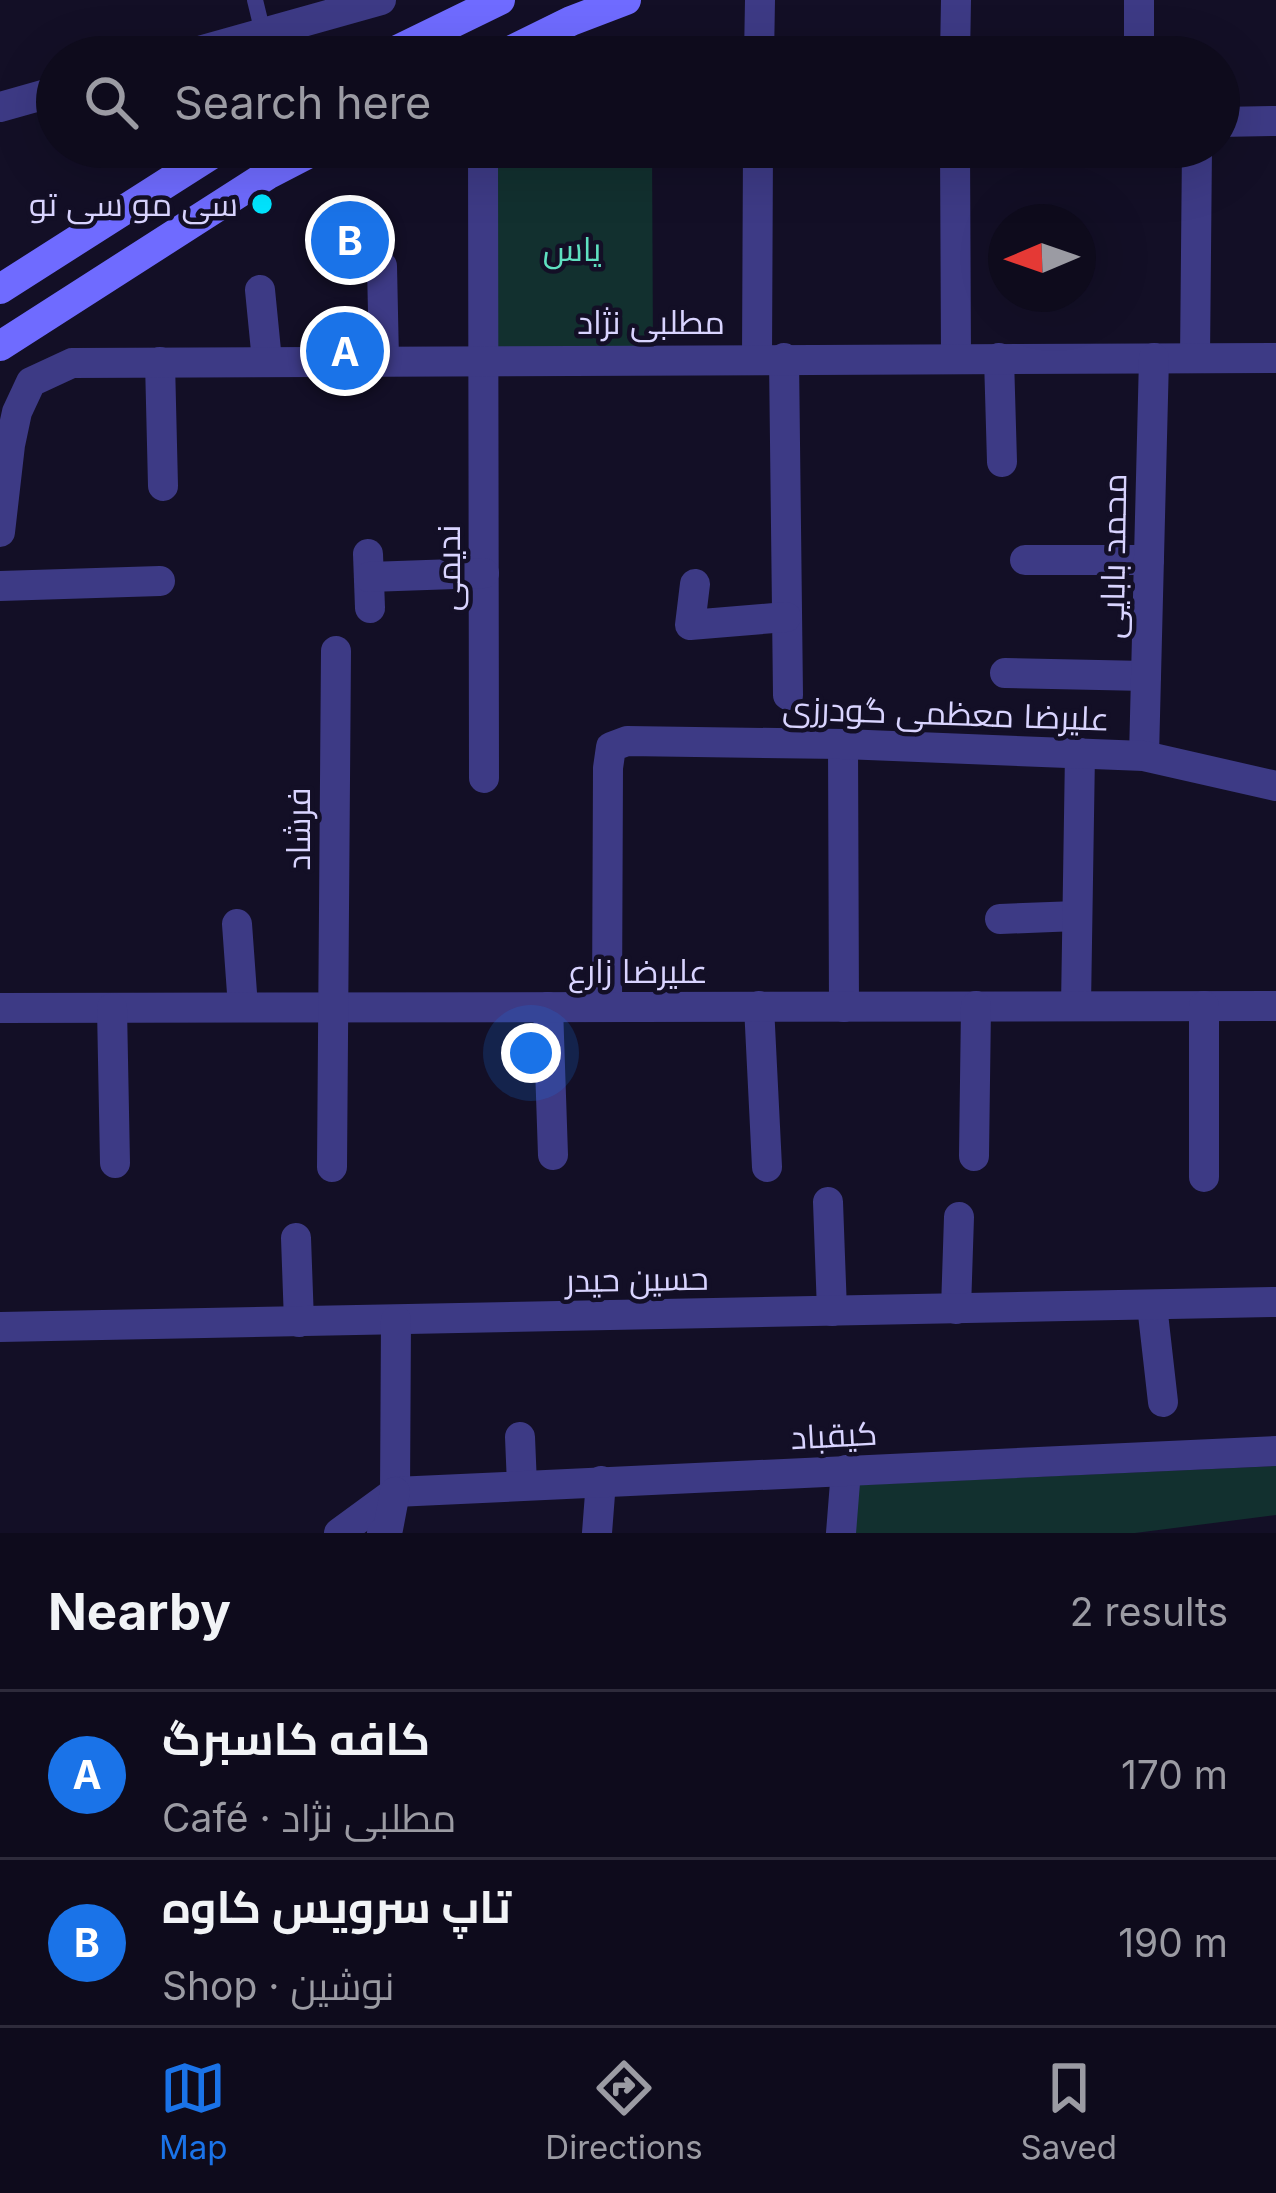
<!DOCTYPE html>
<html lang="en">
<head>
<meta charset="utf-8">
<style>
  :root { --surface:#0e0b1c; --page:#1c1929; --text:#f1f3f6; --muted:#9b9ba3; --line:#2e2b3b; --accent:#1a73e8 }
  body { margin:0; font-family:Inter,Cairo,sans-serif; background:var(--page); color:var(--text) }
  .compass { position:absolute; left:988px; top:204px; width:108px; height:108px; border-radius:50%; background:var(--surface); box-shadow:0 12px 48px #0002; rotate:268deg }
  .you { position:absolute; left:531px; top:1053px; width:42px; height:42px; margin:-30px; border:9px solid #fff; border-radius:50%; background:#1a73e8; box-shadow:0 0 0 18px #1a73e833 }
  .badge { display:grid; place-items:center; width:78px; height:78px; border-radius:50%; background:var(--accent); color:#fff; font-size:39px; font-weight:700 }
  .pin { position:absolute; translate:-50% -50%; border:6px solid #fff; box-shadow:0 3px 12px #0006 }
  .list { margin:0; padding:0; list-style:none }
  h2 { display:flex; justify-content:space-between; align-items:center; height:156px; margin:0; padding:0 48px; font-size:51px }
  h2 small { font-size:39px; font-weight:400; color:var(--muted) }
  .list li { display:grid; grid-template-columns:78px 1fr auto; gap:36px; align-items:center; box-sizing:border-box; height:168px; padding:0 48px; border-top:3px solid var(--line) }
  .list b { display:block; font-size:45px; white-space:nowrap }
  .list p { margin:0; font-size:39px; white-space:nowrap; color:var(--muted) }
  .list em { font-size:39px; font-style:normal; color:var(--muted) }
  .icon { flex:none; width:66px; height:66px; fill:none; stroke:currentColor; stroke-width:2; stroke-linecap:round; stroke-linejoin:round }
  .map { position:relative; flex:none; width:1276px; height:1533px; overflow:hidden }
  .search { position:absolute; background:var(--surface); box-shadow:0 12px 48px #0002; left:36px; right:36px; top:36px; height:132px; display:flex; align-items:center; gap:30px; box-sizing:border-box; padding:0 42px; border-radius:66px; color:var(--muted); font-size:45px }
  .sheet { height:492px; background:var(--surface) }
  nav { display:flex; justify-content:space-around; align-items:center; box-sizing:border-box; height:168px; border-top:3px solid var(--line); background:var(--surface); font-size:33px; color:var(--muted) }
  nav a { display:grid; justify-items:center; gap:6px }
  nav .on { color:var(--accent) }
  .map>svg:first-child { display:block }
  .green { fill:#12302f }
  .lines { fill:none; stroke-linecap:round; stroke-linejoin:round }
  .service { stroke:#3d3a85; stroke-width:16 }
  .minor { stroke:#3d3a85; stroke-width:30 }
  .tertiary { stroke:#3d3a85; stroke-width:30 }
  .secondary { stroke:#6f6bff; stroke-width:30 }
  .poi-dot { fill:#00e5ff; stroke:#130f26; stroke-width:4.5 }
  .labels { text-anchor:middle; stroke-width:9; stroke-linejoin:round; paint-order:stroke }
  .poi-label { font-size:33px; fill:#d9d4ff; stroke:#130f26; text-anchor:end }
  .park-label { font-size:33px; fill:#5fe0c0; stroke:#130f26 }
  .street-label { font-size:33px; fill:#d9d4ff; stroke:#130f26 }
</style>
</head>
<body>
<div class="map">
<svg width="1276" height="1533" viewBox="0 0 1276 1533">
  <rect width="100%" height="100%" fill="#130f26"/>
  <!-- green -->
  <g class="green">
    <polygon points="492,147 652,147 653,351 492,354"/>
    <polygon points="1276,1466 1276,1515 1135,1533 855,1533 859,1485"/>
  </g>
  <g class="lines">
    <!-- service -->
    <polyline class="service" points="255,0 263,33"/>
    <!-- minor -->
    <g class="minor">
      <polyline points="1139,0 1139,57"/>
      <polyline points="759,57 760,0"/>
      <polyline points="955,57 956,0"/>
      <polyline points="1219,122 1276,121"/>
      <polyline points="483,147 484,778"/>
      <polyline points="955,147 956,358"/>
      <polyline points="382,266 384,360"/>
      <polyline points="260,290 267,361"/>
      <polyline points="757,358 758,147"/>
      <polyline points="784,358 788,695"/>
      <polyline points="999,358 1002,462"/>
      <polyline points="1195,358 1197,147"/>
      <polyline points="160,362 163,486"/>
      <polyline points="0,532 10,445 17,412 31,382 72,363 1276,358"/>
      <polyline points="368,554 370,608"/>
      <polyline points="1025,560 1149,560"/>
      <polyline points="369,577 484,573"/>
      <polyline points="695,584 690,625 786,617"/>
      <polyline points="0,586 160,581"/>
      <polyline points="1005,673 1146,676"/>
      <polyline points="843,744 844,1007"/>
      <polyline points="1144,756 1154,358"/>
      <polyline points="1000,919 1077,916"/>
      <polyline points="237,924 243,1007"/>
      <polyline points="759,1006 767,1167"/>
      <polyline points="1076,1006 1080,753"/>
      <polyline points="548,1007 553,1155"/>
      <polyline points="607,1007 608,768 611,747 627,741 843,744 1144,756 1276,786"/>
      <polyline points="0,1008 1276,1006"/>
      <polyline points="112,1008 115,1163"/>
      <polyline points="974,1156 976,1006"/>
      <polyline points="332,1167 336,651"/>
      <polyline points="1204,1177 1204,1006"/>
      <polyline points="828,1202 832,1311"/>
      <polyline points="296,1238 299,1322"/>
      <polyline points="1152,1305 1163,1402"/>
      <polyline points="956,1309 959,1217"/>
      <polyline points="0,1327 1276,1302"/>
      <polyline points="520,1437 522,1485"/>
      <polyline points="395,1492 396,1320"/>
      <polyline points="597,1533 601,1481"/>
      <polyline points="841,1533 846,1470"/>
    </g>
    <!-- tertiary -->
    <g class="tertiary">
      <polyline points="178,57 381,0"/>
      <polyline points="0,107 57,91"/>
      <polyline points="395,1492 1276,1451"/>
      <polyline points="339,1533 395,1492"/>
      <polyline points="382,1533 388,1529 395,1492"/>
    </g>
    <!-- secondary -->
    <g class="secondary">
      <polyline points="383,57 500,0"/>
      <polyline points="498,57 571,21 626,0"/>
      <polyline points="0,289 223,147"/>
      <polyline points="0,346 267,175 321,147"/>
    </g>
  </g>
  <!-- markers -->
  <circle class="poi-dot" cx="262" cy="204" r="12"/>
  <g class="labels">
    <!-- poi labels -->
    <g class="poi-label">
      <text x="238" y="216">سی مو سی تو</text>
    </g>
    <!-- park labels -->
    <g class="park-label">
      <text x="572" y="261">یاس</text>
    </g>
    <!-- street labels -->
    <g class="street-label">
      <text x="651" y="334">مطلبی نژاد</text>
      <text transform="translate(1113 556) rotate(-89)" y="12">محمد بابایی</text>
      <text transform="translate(448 568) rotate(-90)" y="12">ندیمی</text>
      <text transform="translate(946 713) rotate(2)" y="12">علیرضا معظمی گودرزی</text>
      <text transform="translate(298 829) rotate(-90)" y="12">فرشاد</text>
      <text x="638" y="983">علیرضا زارع</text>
      <text transform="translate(637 1279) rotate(-1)" y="12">حسین حیدر</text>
      <text transform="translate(834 1435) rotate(-3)" y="12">کیقباد</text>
    </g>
  </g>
</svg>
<svg class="compass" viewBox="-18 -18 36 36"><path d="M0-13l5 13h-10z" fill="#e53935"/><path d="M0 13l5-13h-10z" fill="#9b9ba3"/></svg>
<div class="you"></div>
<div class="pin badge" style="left:345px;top:351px">A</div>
<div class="pin badge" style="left:350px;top:240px">B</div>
<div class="search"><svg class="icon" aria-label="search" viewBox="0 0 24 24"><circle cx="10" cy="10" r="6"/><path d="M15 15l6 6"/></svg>Search here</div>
</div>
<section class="sheet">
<h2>Nearby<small>2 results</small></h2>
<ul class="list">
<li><span class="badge">A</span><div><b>کافه کاسبرگ</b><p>Café · مطلبی نژاد</p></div><em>170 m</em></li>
<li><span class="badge">B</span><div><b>تاپ سرویس کاوه</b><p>Shop · نوشین</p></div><em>190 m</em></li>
</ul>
</section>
<nav>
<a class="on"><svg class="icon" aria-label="map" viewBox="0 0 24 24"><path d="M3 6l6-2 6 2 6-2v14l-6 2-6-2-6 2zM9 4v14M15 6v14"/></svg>Map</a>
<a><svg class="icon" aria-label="directions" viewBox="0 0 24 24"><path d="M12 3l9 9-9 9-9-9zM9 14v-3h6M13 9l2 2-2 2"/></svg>Directions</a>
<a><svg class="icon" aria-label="saved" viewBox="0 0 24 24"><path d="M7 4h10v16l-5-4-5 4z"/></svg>Saved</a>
</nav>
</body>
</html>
